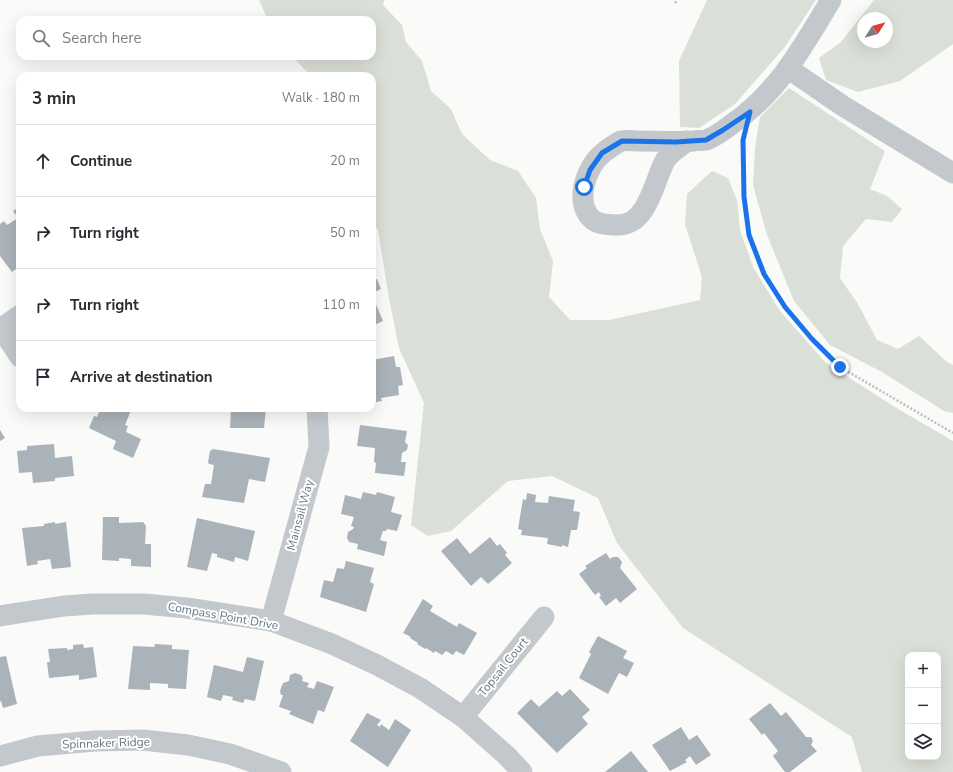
<!DOCTYPE html>
<html lang="en">
<head>
<meta charset="utf-8">
<style>
  :root { --surface:#fff; --page:#f7f7f7; --text:#2b2b33; --muted:#7c7c81; --line:#e1e1e2 }
  body { margin:0; font-family:"Nunito Sans",sans-serif; background:var(--page); color:var(--text) }
  .controls { position:absolute; right:12px; bottom:12px; display:grid; overflow:hidden; border-radius:8px; box-shadow:0 4px 16px #0002 }
  .controls button { width:36px; height:36px; display:grid; place-items:center; padding:0; border:0; border-bottom:1px solid var(--line); background:var(--surface); color:var(--text); font:20px sans-serif }
  .compass { position:absolute; left:857px; top:12px; width:36px; height:36px; border-radius:50%; background:var(--surface); box-shadow:0 4px 16px #0002; rotate:54deg }
  .stop { position:absolute; width:12px; height:12px; margin:-9px; border:3px solid #1a73e8; border-radius:50%; background:#fff }
  .stop.end { background:#1a73e8; border-color:#fff; box-shadow:0 1px 4px #0008 }
  .list { margin:0; padding:0; list-style:none }
  h2 { display:flex; justify-content:space-between; align-items:center; height:52px; margin:0; padding:0 16px; font-size:17px }
  h2 small { font-size:13px; font-weight:400; color:var(--muted) }
  .list li { display:grid; grid-template-columns:26px 1fr auto; gap:12px; align-items:center; box-sizing:border-box; height:72px; padding:0 16px; border-top:1px solid var(--line) }
  .list b { display:block; font-size:15px; white-space:nowrap }
  .list em { font-size:13px; font-style:normal; color:var(--muted) }
  .icon { flex:none; width:22px; height:22px; fill:none; stroke:currentColor; stroke-width:2; stroke-linecap:round; stroke-linejoin:round }
  .map { position:relative; flex:none; width:953px; height:772px; overflow:hidden }
  .search { position:absolute; background:var(--surface); box-shadow:0 4px 16px #0002; left:16px; top:16px; width:360px; height:44px; display:flex; align-items:center; gap:10px; box-sizing:border-box; padding:0 14px; border-radius:12px; color:var(--muted); font-size:15px }
  .panel { position:absolute; background:var(--surface); box-shadow:0 4px 16px #0002; left:16px; top:72px; width:360px; height:340px; border-radius:12px }
  .map>svg:first-child { display:block }
  .green { fill:#dadfd7; fill-rule:evenodd }
  .building { fill:#aab3b9 }
  .lines { fill:none; stroke-linecap:round; stroke-linejoin:round }
  .path { stroke:#bbbfc2; stroke-width:2.5; stroke-dasharray:2 2; stroke-linecap:butt }
  .minor { stroke:#c3c8cc; stroke-width:21 }
  .route { stroke:#1a73e8; stroke-width:5 }
  .labels { text-anchor:middle; stroke-width:4; stroke-linejoin:round; paint-order:stroke }
  .street-label { font-size:12px; fill:#657683; stroke:#fff }
</style>
</head>
<body>
<div class="map">
<svg width="953" height="772" viewBox="0 0 953 772">
  <rect width="100%" height="100%" fill="#fafaf8"/>
  <!-- green -->
  <g class="green">
    <path d="M259,0H384L383,5L402,25L406,42L422,61L431,91L451,109L462,134L490,160L518,171L536,198L540,229L553,261L549,297L570,320H609L700,300L702,277L685,224L687,194L712,171L728,178L737,200L740,230L753,267L780,311L825,362L893,406L953,441V772H862L852,737L683,628L617,543L598,498L552,476L508,481L451,531L428,536L411,525L424,403L399,348L388,293L378,230L372,222V76H309L308,73L292,56H372V20H268ZM908,655H938V757H908Z"/>
    <polygon points="707,0 816,0 784,48 735,104 699,128 680,127 679,61"/>
    <path d="M874,0H953V44L900,81L858,92L826,80L819,58L841,42ZM863,18H887V42H863Z"/>
    <polygon points="789,88 885,151 870,189 887,196 902,209 892,222 866,219 843,246 840,278 858,304 877,340 898,349 919,336 947,362 953,365 953,413 944,411 882,372 830,345 794,301 767,235 753,185 755,148 760,117"/>
  </g>
  <!-- building -->
  <g class="building">
    <polygon points="20,206 20,246 17,248 20,253 20,266 12,272 0,256 0,224 4,221 7,225 18,218 13,211"/>
    <polygon points="377,279 381,289 372,293 372,281"/>
    <polygon points="372,295 383,321 372,326"/>
    <polygon points="394,356 396,367 400,367 403,385 398,386 399,395 381,398 382,401 372,403 372,360"/>
    <polygon points="98,408 140,408 139,412 132,408 125,425 128,426 126,432 141,439 133,458 113,449 116,441 89,428 94,416 97,417 99,412 97,411"/>
    <polygon points="231,408 266,408 264,428 230,428"/>
    <polygon points="360,425 407,431 405,442 408,445 407,450 402,453 401,462 406,462 404,476 375,473 376,463 374,462 375,448 357,446"/>
    <polygon points="0,430 5,438 0,441"/>
    <polygon points="54,444 55,458 72,456 74,476 55,478 55,481 33,483 32,472 19,473 17,451 27,450 27,446"/>
    <polygon points="213,449 270,458 265,482 249,479 244,503 202,497 205,484 211,484 214,465 209,464 208,462 210,451"/>
    <polygon points="363,492 376,495 377,492 395,497 391,512 402,515 397,531 387,529 386,531 383,531 380,540 387,542 384,556 357,549 358,544 349,542 347,538 348,532 353,529 354,527 351,526 354,517 341,514 345,495 361,499"/>
    <polygon points="527,493 536,495 535,502 548,503 549,496 575,500 573,511 580,512 577,530 571,530 568,547 562,545 562,547 547,544 548,538 521,535 522,530 518,529 523,499 526,500"/>
    <polygon points="103,517 119,517 119,523 143,522 146,526 145,544 151,544 151,567 131,566 131,559 119,558 119,561 102,560"/>
    <polygon points="197,518 255,531 248,561 235,557 234,562 217,557 217,554 212,553 207,571 187,567"/>
    <polygon points="55,522 55,524 66,522 71,567 52,569 50,559 37,561 38,564 27,566 22,528 44,526 44,524"/>
    <polygon points="490,537 497,546 500,544 507,553 505,555 512,563 488,584 481,577 471,586 441,551 457,538 470,554"/>
    <polygon points="606,553 610,559 613,557 618,557 622,562 620,568 637,589 620,603 616,598 606,606 599,597 601,596 599,592 595,595 579,574 587,568 585,566"/>
    <polygon points="346,561 374,568 370,582 374,584 366,612 320,597 324,580 333,582 337,568 344,569"/>
    <polygon points="423,599 433,606 430,611 457,627 459,623 477,633 464,655 456,651 453,655 446,651 442,655 435,651 434,653 426,648 425,649 417,644 418,643 410,638 411,637 403,633"/>
    <polygon points="598,636 627,651 623,658 634,663 627,677 619,673 608,694 579,678 591,654 589,652"/>
    <polygon points="83,644 84,648 93,647 97,677 79,680 79,675 49,678 47,662 50,662 48,649 67,648 67,650 73,649 73,645"/>
    <polygon points="155,644 172,645 172,649 189,650 186,689 168,688 168,684 150,683 150,690 128,689 133,646 154,647"/>
    <polygon points="6,656 17,704 3,708 1,701 0,702 0,657"/>
    <polygon points="247,657 264,661 255,701 245,699 243,703 232,700 233,697 223,695 221,701 207,697 214,665 243,672"/>
    <polygon points="295,673 301,675 303,678 302,681 309,683 307,687 314,689 317,681 334,687 324,712 318,710 313,724 289,714 291,711 279,707 283,695 281,695 280,691 283,683 289,681 290,675"/>
    <polygon points="570,689 590,710 582,717 588,724 557,753 517,713 531,699 539,707 557,691 562,696"/>
    <polygon points="770,703 781,716 786,712 806,737 811,737 813,741 811,745 817,751 790,772 785,772 773,756 778,751 764,733 762,735 749,719"/>
    <polygon points="367,713 381,720 377,725 380,727 381,724 389,730 395,719 411,730 388,767 350,741"/>
    <polygon points="681,727 689,740 697,735 711,755 696,765 690,756 685,760 687,762 670,771 652,745"/>
    <polygon points="631,751 648,772 605,772"/>
  </g>
  <g class="lines">
    <!-- path -->
    <g class="path">
      <polyline points="675,3 677,0"/>
      <polyline points="743,139 744,197 749,235 765,273 785,307 812,339 840,367 953,433"/>
    </g>
    <!-- minor -->
    <g class="minor">
      <polyline points="789,69 843,106 953,173"/>
      <path d="M687,141C680,147 671,152 666,159C654,179 649,224 619,225C611,225 600,225 593,220C573,204 586,166 603,153C608,149 615,144 621,141C626,140 634,141 639,141C657,141 675,142 694,141C697,140 702,141 706,140C715,137 724,130 732,124C779,91 802,48 831,0"/>
      <polyline points="1,328 20,357"/>
      <polyline points="0,329 20,315"/>
      <polyline points="0,616 64,606 92,604 144,604 187,608 271,621 332,644 377,665 420,688 463,717 507,756 522,772"/>
      <polyline points="271,621 319,447 317,408"/>
      <polyline points="463,717 544,617"/>
      <polyline points="0,756 38,746 95,741 143,740 188,745 230,754 281,772"/>
    </g>
  </g>
  <g class="lines">
    <!-- route -->
    <polyline class="route" points="584,187 590,170 602,153 622,141 676,142 706,140 723,130 750,112 743,140 744,197 749,235 764,274 785,307 812,339 840,367"/>
  </g>
  <g class="labels">
    <!-- street labels -->
    <g class="street-label">
      <text transform="translate(300 515) rotate(-75)" y="4">Mainsail Way</text>
      <text transform="translate(223 616) rotate(10)" y="4">Compass Point Drive</text>
      <text transform="translate(503 667) rotate(-51)" y="4">Topsail Court</text>
      <text transform="translate(106 743) rotate(-2)" y="4">Spinnaker Ridge</text>
    </g>
  </g>
</svg>
<div class="controls">
<button>+</button>
<button>−</button>
<button><svg class="icon" aria-label="layers" viewBox="0 0 24 24"><path d="M12 4l9 5-9 5-9-5zM3 14l9 5 9-5"/></svg></button>
</div>
<svg class="compass" viewBox="-18 -18 36 36"><path d="M0-13l5 13h-10z" fill="#e53935"/><path d="M0 13l5-13h-10z" fill="#7c7c81"/></svg>
<div class="stop" style="left:584px;top:187px"></div>
<div class="stop end" style="left:840px;top:367px"></div>
<div class="search"><svg class="icon" aria-label="search" viewBox="0 0 24 24"><circle cx="10" cy="10" r="6"/><path d="M15 15l6 6"/></svg>Search here</div>
<section class="panel">
<h2>3 min<small>Walk · 180 m</small></h2>
<ul class="list">
<li><svg class="icon" aria-label="ahead" viewBox="0 0 24 24"><path d="M12 20V5M6 11l6-6 6 6"/></svg><div><b>Continue</b></div><em>20 m</em></li>
<li><svg class="icon" aria-label="right" viewBox="0 0 24 24"><path d="M7 20v-9h11M14 6l5 5-5 5"/></svg><div><b>Turn right</b></div><em>50 m</em></li>
<li><svg class="icon" aria-label="right" viewBox="0 0 24 24"><path d="M7 20v-9h11M14 6l5 5-5 5"/></svg><div><b>Turn right</b></div><em>110 m</em></li>
<li><svg class="icon" aria-label="arrive" viewBox="0 0 24 24"><path d="M6 21V4h12l-3 4 3 4H6"/></svg><div><b>Arrive at destination</b></div></li>
</ul>
</section>
</div>
</body>
</html>
